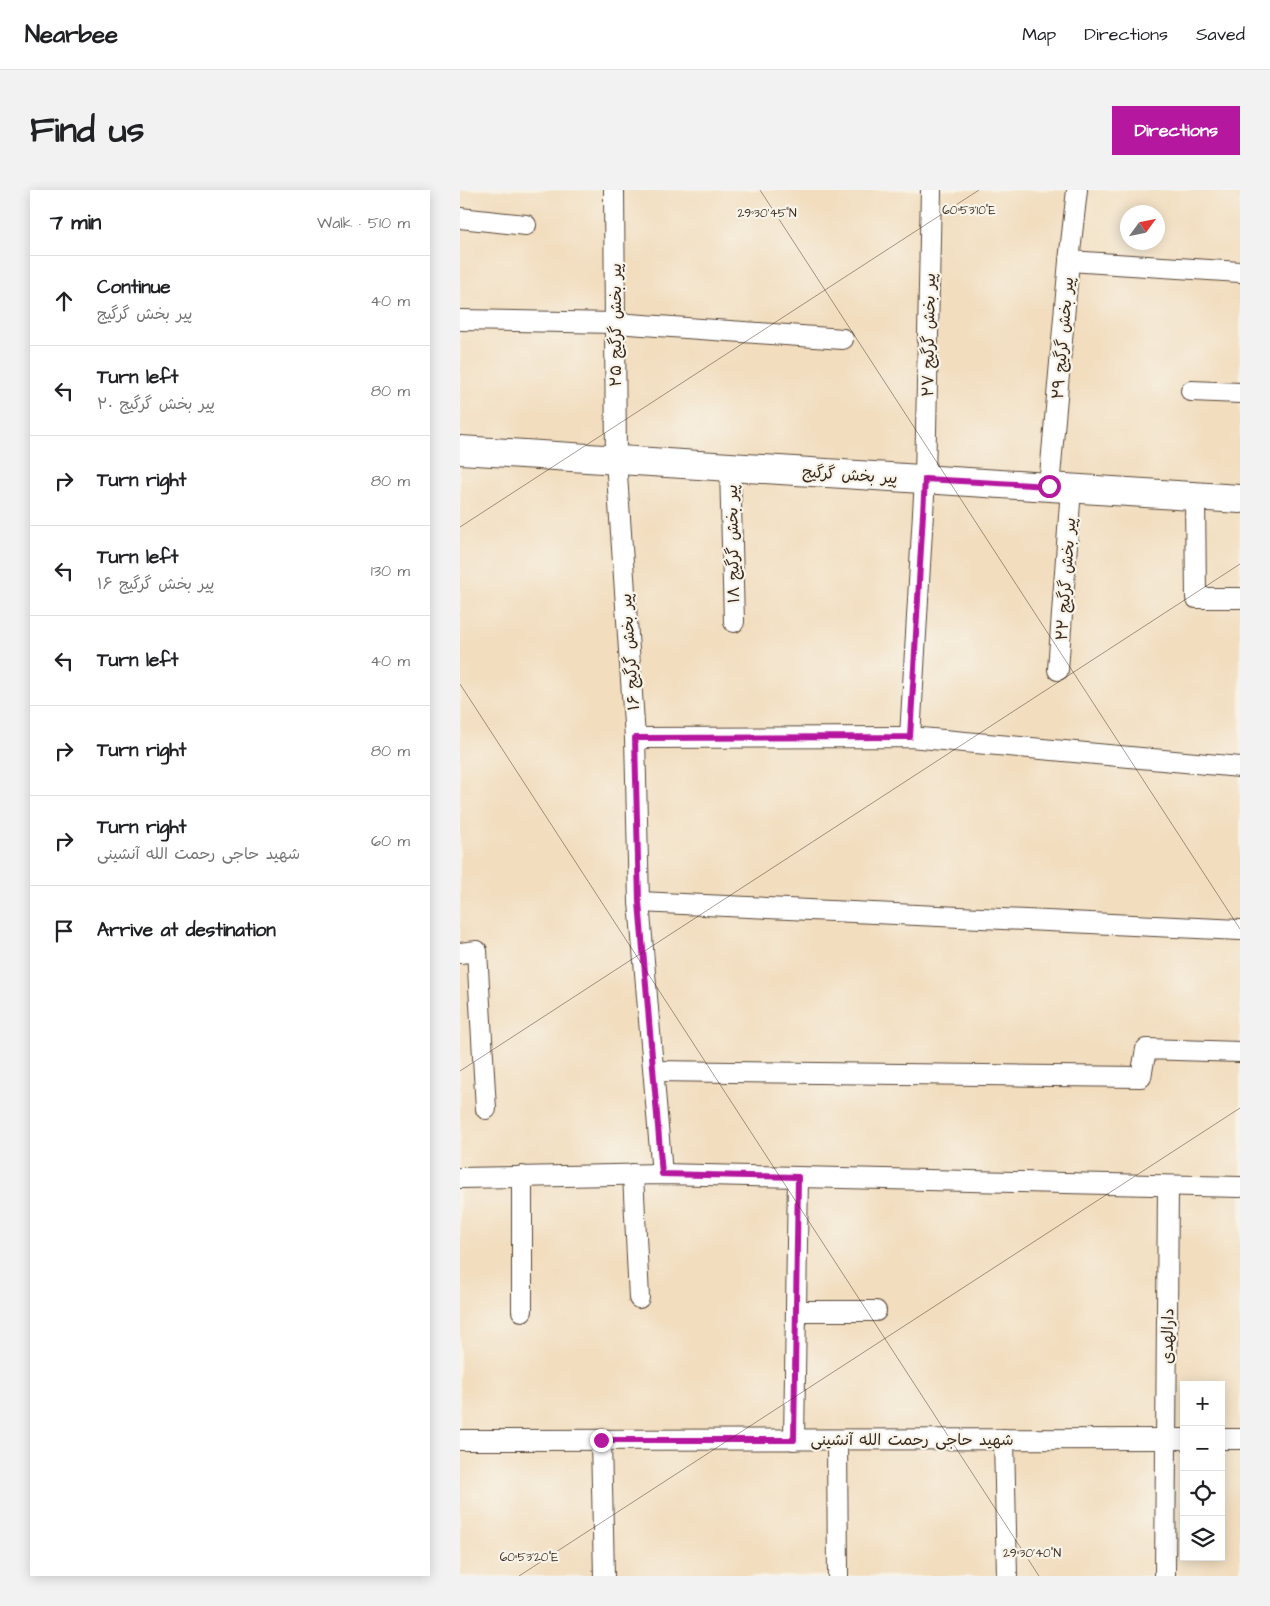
<!DOCTYPE html>
<html lang="en">
<head>
<meta charset="utf-8">
<style>
  :root { --surface:#fff; --page:#f2f2f2; --text:#202124; --muted:#757577; --line:#e0e0e0; --accent:#b5179e }
  body { margin:0; font-family:"Architects Daughter","Playpen Sans Arabic",sans-serif; background:var(--page); color:var(--text) }
  .controls { position:absolute; right:15px; bottom:15px; display:grid; overflow:hidden; border-radius:0px; box-shadow:0 2px 12px #0003 }
  .controls button { width:45px; height:45px; display:grid; place-items:center; padding:0; border:0; border-bottom:1px solid var(--line); background:var(--surface); color:var(--text); font:25px sans-serif }
  .compass { position:absolute; left:660px; top:15px; width:45px; height:45px; border-radius:50%; background:var(--surface); box-shadow:0 2px 12px #0003; rotate:57deg }
  .stop { position:absolute; width:15px; height:15px; margin:-11px; border:4px solid #b5179e; border-radius:50%; background:#fff }
  .stop.end { background:#b5179e; border-color:#fff; box-shadow:0 1px 5px #0008 }
  .list { margin:0; padding:0; list-style:none }
  h2 { display:flex; justify-content:space-between; align-items:center; height:65px; margin:0; padding:0 20px; font-size:21px }
  h2 small { font-size:16px; font-weight:400; color:var(--muted) }
  .list li { display:grid; grid-template-columns:32px 1fr auto; gap:15px; align-items:center; box-sizing:border-box; height:90px; padding:0 20px; border-top:1px solid var(--line) }
  .list b { display:block; font-size:19px; white-space:nowrap }
  .list p { margin:0; font-size:16px; white-space:nowrap; color:var(--muted) }
  .list em { font-size:16px; font-style:normal; color:var(--muted) }
  .icon { flex:none; width:28px; height:28px; fill:none; stroke:currentColor; stroke-width:2; stroke-linecap:round; stroke-linejoin:round }
  .map { position:relative; flex:none; width:780px; height:1386px; overflow:hidden; border-radius:0px }
  header { display:flex; align-items:center; gap:30px; box-sizing:border-box; height:70px; padding:0 25px; background:var(--surface); border-bottom:1px solid var(--line) }
  header strong { font-size:24px }
  nav { display:flex; gap:28px; margin-inline-start:auto; font-size:18px }
  .intro { display:flex; align-items:center; justify-content:space-between; box-sizing:border-box; height:120px; padding:0 30px }
  h1 { margin:0; font-size:35px }
  .button { padding:12px 22px; border-radius:0px; background:var(--accent); color:#fff; font-size:18px; font-weight:700 }
  main { display:flex; gap:30px; padding:0 30px }
  aside { flex:1; background:var(--surface); border-radius:0px; box-shadow:0 2px 12px #0003 }
  .map>svg:first-child { display:block }
  .lines { fill:none; stroke-linecap:round; stroke-linejoin:round }
  .street-casing { stroke:#564536; stroke-width:22 }
  .secondary-casing { stroke:#564536; stroke-width:30 }
  .street { stroke:#fff; stroke-width:20 }
  .secondary { stroke:#fff; stroke-width:28 }
  .route { stroke:#b5179e; stroke-width:6 }
  .ticks { fill:none; stroke:#3b2a1e; stroke-width:1; stroke-opacity:0.45 }
  .labels { text-anchor:middle; stroke-width:4.5; stroke-linejoin:round; paint-order:stroke }
  .street-label { font-size:16px; fill:#3b2a1e; stroke:#f7f3e8 }
  .ticks-label { font-size:12px; text-anchor:middle; fill:#3b2a1e; stroke:#f7f3e8; stroke-width:4.5; stroke-linejoin:round; paint-order:stroke }
</style>
</head>
<body>
<header>
<strong>Nearbee</strong>
<nav><a>Map</a><a>Directions</a><a>Saved</a></nav>
</header>
<div class="intro"><h1>Find us</h1><a class="button">Directions</a></div>
<main>
<aside>
<h2>7 min<small>Walk · 510 m</small></h2>
<ul class="list">
<li><svg class="icon" aria-label="ahead" viewBox="0 0 24 24"><path d="M12 20V5M6 11l6-6 6 6"/></svg><div><b>Continue</b><p>پیر بخش گرگیج</p></div><em>40 m</em></li>
<li><svg class="icon" aria-label="left" viewBox="0 0 24 24"><path d="M17 20v-9H6M10 6l-5 5 5 5"/></svg><div><b>Turn left</b><p>پیر بخش گرگیج ۲۰</p></div><em>80 m</em></li>
<li><svg class="icon" aria-label="right" viewBox="0 0 24 24"><path d="M7 20v-9h11M14 6l5 5-5 5"/></svg><div><b>Turn right</b></div><em>80 m</em></li>
<li><svg class="icon" aria-label="left" viewBox="0 0 24 24"><path d="M17 20v-9H6M10 6l-5 5 5 5"/></svg><div><b>Turn left</b><p>پیر بخش گرگیج ۱۶</p></div><em>130 m</em></li>
<li><svg class="icon" aria-label="left" viewBox="0 0 24 24"><path d="M17 20v-9H6M10 6l-5 5 5 5"/></svg><div><b>Turn left</b></div><em>40 m</em></li>
<li><svg class="icon" aria-label="right" viewBox="0 0 24 24"><path d="M7 20v-9h11M14 6l5 5-5 5"/></svg><div><b>Turn right</b></div><em>80 m</em></li>
<li><svg class="icon" aria-label="right" viewBox="0 0 24 24"><path d="M7 20v-9h11M14 6l5 5-5 5"/></svg><div><b>Turn right</b><p>شهید حاجی رحمت الله آنشینی</p></div><em>60 m</em></li>
<li><svg class="icon" aria-label="arrive" viewBox="0 0 24 24"><path d="M6 21V4h12l-3 4 3 4H6"/></svg><div><b>Arrive at destination</b></div></li>
</ul>
</aside>
<div class="map">
<svg width="780" height="1386" viewBox="0 0 780 1386">
  <rect width="100%" height="100%" fill="#f7f3e8"/>
  <filter id="ink" filterUnits="userSpaceOnUse"><feTurbulence type="fractalNoise" baseFrequency=".02" numOctaves="2"/><feDisplacementMap in="SourceGraphic" scale="10" xChannelSelector="R" yChannelSelector="G"/><feConvolveMatrix kernelMatrix="1 2 1 2 8 2 1 2 1" color-interpolation-filters="sRGB"/></filter>
  <filter id="wash" filterUnits="userSpaceOnUse"><feTurbulence type="fractalNoise" baseFrequency=".0096" numOctaves="4" result="noise"/><feDisplacementMap in="SourceGraphic" scale="20" xChannelSelector="R" yChannelSelector="G"/><feGaussianBlur stdDeviation="1.12" result="paint"/><feColorMatrix in="noise" values="0 0 0 0 0 0 0 0 0 0 0 0 0 0 0 0 0 1.4 0 .05"/><feComposite in="paint" operator="in"/></filter>
  <g filter="url(#wash)">
    <rect width="100%" height="100%" fill="#f2ddbe"/>
  </g>
  <g filter="url(#ink)">
    <g class="lines">
      <!-- street casing -->
      <g class="street-casing">
        <g id="street">
          <polyline points="154,0 156,270 175,548 179,712 202,984"/>
          <polyline points="0,28 66,35"/>
          <polyline points="609,71 780,82"/>
          <polyline points="0,130 155,133 383,149"/>
          <polyline points="731,201 780,203"/>
          <polyline points="270,277 274,432"/>
          <polyline points="589,297 609,71 617,0"/>
          <polyline points="735,306 736,408 780,408"/>
          <polyline points="598,480 611,298"/>
          <polyline points="450,547 465,289 471,0"/>
          <polyline points="175,548 450,547 780,577"/>
          <polyline points="179,712 780,740"/>
          <polyline points="0,763 17,761 26,919"/>
          <polyline points="194,881 681,887 686,859 780,862"/>
          <polyline points="173,984 179,1108"/>
          <polyline points="0,988 202,984 780,997"/>
          <polyline points="62,1121 62,986"/>
          <polyline points="336,1121 416,1121"/>
          <polyline points="544,1249 547,1386"/>
          <polyline points="761,1249 780,1249"/>
          <polyline points="0,1250 724,1249"/>
          <polyline points="141,1250 144,1386"/>
          <polyline points="334,1250 338,987"/>
          <polyline points="377,1250 378,1386"/>
          <polyline points="705,1386 708,996"/>
        </g>
      </g>
      <!-- secondary casing -->
      <g class="secondary-casing">
        <polyline id="secondary" points="0,260 780,309"/>
      </g>
      <!-- street -->
      <use href="#street" class="street"/>
      <!-- secondary -->
      <use href="#secondary" class="secondary"/>
    </g>
  </g>
  <g class="lines" filter="url(#ink)">
    <!-- route -->
    <polyline class="route" points="141,1250 334,1250 338,987 202,984 179,712 175,548 450,547 465,289 589,296"/>
  </g>
  <!-- ticks -->
  <path class="ticks" d="M300,0L780,739M0,337L519,0M0,494L579,1386M0,881L780,374M59,1386L780,918"/>
  <g class="labels">
    <!-- street labels -->
    <g class="street-label">
      <text transform="translate(155 135) rotate(-90)" y="6">پیر بخش گرگیج ۲۵</text>
      <text transform="translate(468 145) rotate(-89)" y="6">پیر بخش گرگیج ۲۷</text>
      <text transform="translate(602 148) rotate(-85)" y="6">پیر بخش گرگیج ۲۹</text>
      <text transform="translate(390 284) rotate(4)" y="6">پیر بخش گرگیج</text>
      <text transform="translate(272 354) rotate(-91)" y="6">پیر بخش گرگیج ۱۸</text>
      <text transform="translate(605 389) rotate(-86)" y="6">پیر بخش گرگیج ۲۲</text>
      <text transform="translate(169 462) rotate(-94)" y="6">پیر بخش گرگیج ۱۶</text>
      <text transform="translate(707 1146) rotate(-89)" y="6">دارالهدی</text>
      <text x="452" y="1255">شهید حاجی رحمت الله آنشینی</text>
    </g>
  </g>
  <g class="ticks-label">
    <text x="509" y="24">60°53'10"E</text>
    <text x="307" y="27">29°30'45"N</text>
    <text x="572" y="1367">29°30'40"N</text>
    <text x="69" y="1371">60°53'20"E</text>
  </g>
</svg>
<div class="controls">
<button>+</button>
<button>−</button>
<button><svg class="icon" aria-label="locate" viewBox="0 0 24 24"><circle cx="12" cy="12" r="6"/><path d="M12 2v4M12 18v4M2 12h4M18 12h4"/></svg></button>
<button><svg class="icon" aria-label="layers" viewBox="0 0 24 24"><path d="M12 4l9 5-9 5-9-5zM3 14l9 5 9-5"/></svg></button>
</div>
<svg class="compass" viewBox="-18 -18 36 36"><path d="M0-13l5 13h-10z" fill="#e53935"/><path d="M0 13l5-13h-10z" fill="#757577"/></svg>
<div class="stop" style="left:589px;top:296px"></div>
<div class="stop end" style="left:141px;top:1250px"></div>
</div>
</main>
</body>
</html>
